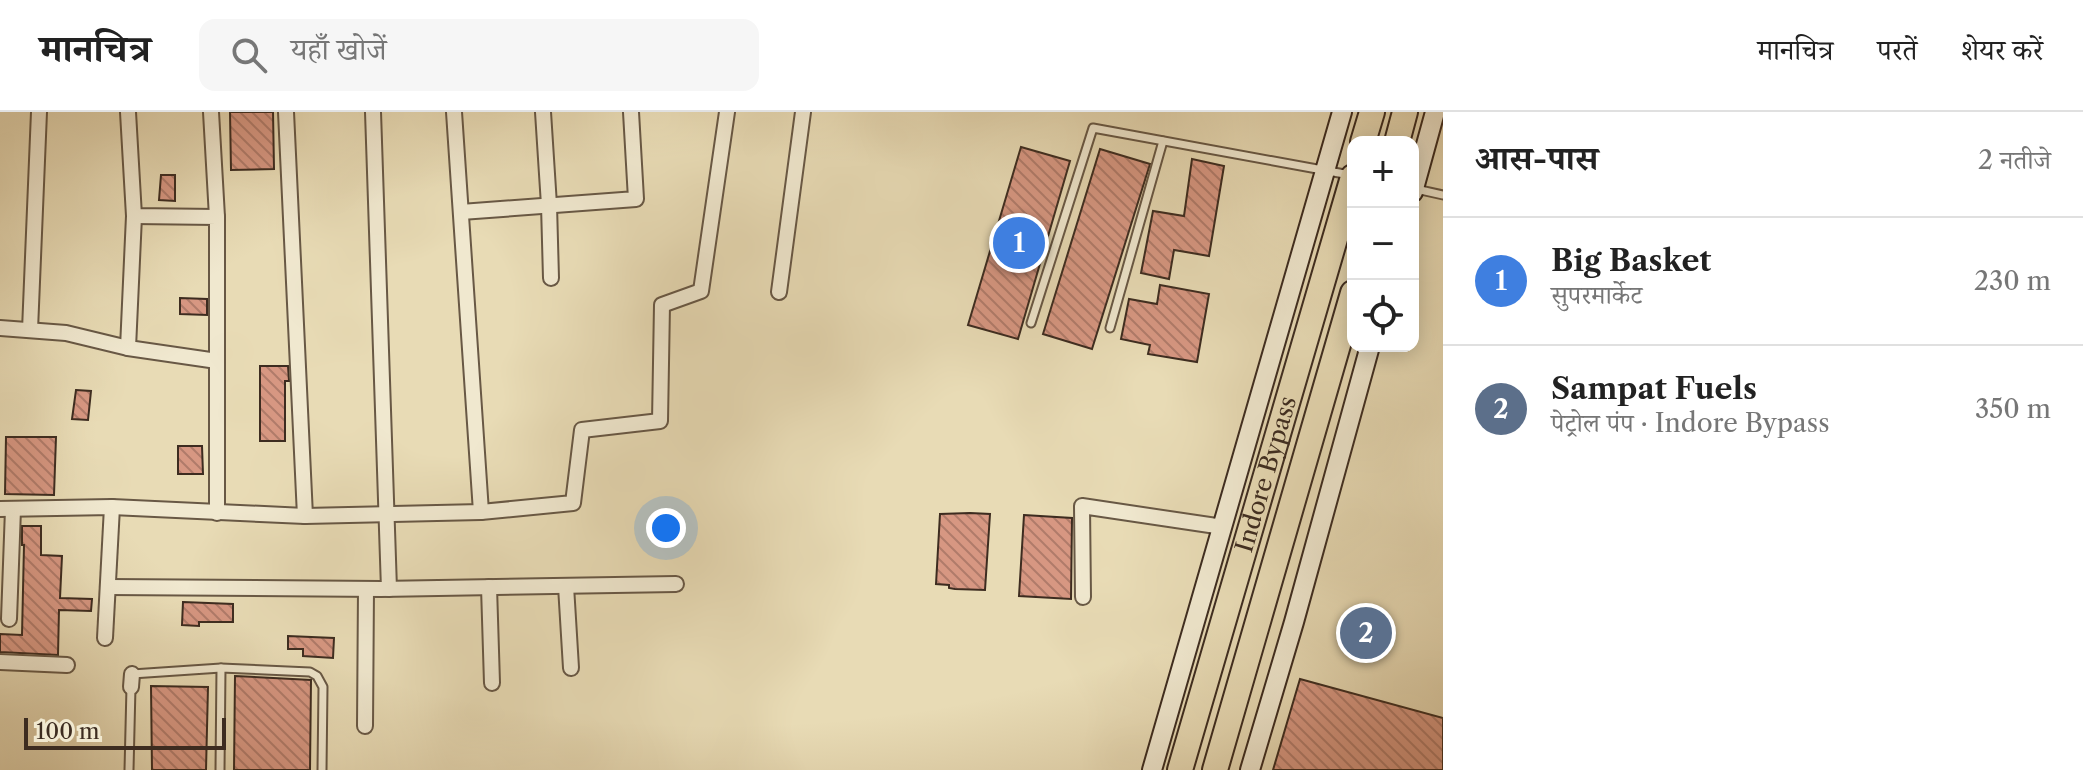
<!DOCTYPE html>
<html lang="hi">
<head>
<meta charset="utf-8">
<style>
  :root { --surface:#fff; --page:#f6f6f6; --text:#222; --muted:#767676; --line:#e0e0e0; --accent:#8f2418 }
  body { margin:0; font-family:"Libre Caslon Text","Noto Serif Devanagari",serif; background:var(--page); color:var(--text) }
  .controls { position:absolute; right:24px; top:24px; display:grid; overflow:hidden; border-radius:16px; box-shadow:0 4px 20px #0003 }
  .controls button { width:72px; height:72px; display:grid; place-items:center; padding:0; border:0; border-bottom:2px solid var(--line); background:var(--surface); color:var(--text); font:40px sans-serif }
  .scale { position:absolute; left:24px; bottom:20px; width:202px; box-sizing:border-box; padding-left:8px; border:4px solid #3d2c20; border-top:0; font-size:22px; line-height:28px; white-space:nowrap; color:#3d2c20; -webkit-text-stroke:6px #f0e8cf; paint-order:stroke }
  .you { position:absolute; left:666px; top:416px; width:28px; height:28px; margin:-20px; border:6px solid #fff; border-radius:50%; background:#1a73e8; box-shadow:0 0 0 12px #1a73e833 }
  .badge { display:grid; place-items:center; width:52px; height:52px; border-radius:50%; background:var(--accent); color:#fff; font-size:26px; font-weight:700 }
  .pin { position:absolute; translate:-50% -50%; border:4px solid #fff; box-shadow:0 2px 8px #0006 }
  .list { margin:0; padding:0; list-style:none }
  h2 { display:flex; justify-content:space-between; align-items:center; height:104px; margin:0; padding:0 32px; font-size:34px }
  h2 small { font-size:26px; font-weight:400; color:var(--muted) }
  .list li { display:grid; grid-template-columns:52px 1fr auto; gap:24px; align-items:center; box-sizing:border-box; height:128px; padding:0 32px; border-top:2px solid var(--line) }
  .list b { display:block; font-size:30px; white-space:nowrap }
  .list p { margin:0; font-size:26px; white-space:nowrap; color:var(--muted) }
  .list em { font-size:26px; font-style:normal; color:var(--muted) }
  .icon { flex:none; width:44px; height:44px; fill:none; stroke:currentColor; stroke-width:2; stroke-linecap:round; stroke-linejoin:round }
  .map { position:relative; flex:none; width:1443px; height:658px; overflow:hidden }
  header { display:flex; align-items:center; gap:48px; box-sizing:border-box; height:112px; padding:0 40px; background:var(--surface); border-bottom:2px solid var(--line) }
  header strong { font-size:38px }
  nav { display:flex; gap:44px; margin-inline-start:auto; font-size:28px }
  .search { width:560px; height:72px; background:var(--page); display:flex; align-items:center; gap:20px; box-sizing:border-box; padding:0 28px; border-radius:16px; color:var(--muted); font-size:30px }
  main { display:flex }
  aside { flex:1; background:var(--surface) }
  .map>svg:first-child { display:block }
  .building { fill:url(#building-back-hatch); stroke:#3d2c20; stroke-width:2 }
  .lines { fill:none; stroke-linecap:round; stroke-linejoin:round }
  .lane-casing { stroke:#685845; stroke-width:11 }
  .street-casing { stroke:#685845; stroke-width:18 }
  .secondary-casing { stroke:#3d2c20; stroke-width:22 }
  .highway-casing { stroke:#3d2c20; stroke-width:28 }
  .lane { stroke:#f0e8cf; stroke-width:7 }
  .street { stroke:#f0e8cf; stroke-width:14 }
  .secondary { stroke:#f0e8cf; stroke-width:18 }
  .highway { stroke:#e8dbb5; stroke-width:24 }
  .labels { text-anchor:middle; stroke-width:6; stroke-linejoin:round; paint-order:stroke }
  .street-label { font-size:24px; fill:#3d2c20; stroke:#f0e8cf }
</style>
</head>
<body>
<header>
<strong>मानचित्र</strong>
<div class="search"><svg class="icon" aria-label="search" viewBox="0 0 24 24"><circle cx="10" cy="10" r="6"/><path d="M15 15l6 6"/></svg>यहाँ खोजें</div>
<nav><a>मानचित्र</a><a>परतें</a><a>शेयर करें</a></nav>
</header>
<main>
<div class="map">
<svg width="1443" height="658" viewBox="0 0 1443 658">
  <defs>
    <pattern id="building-back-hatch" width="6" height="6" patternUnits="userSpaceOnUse" patternTransform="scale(2)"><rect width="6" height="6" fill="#d79782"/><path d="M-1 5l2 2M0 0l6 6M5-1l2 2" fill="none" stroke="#b07b6a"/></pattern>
  </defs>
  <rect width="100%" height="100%" fill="#e8dbb5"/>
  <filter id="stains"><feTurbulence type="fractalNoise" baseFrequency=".0025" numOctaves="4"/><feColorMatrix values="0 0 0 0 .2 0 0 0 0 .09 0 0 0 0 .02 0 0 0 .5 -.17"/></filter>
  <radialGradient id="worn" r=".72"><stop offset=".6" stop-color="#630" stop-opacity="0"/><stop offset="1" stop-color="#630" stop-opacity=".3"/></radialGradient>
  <!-- building -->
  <g class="building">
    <polygon points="230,0 273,0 274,57 231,58"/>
    <polygon points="1021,35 1070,49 1018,227 968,213"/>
    <polygon points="1100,37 1150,52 1092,237 1043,222"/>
    <polygon points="1192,47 1224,54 1209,144 1174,138 1169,167 1141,161 1153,99 1184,104"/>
    <polygon points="161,63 175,63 175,89 159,88"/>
    <polygon points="1160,173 1209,182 1197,250 1148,242 1150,233 1121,227 1129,187 1157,192"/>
    <polygon points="180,186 207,187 207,203 180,202"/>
    <polygon points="260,254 288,254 289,269 285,269 285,329 260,329"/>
    <polygon points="76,278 91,279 88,308 72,307"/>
    <polygon points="6,325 56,325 54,383 5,382"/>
    <polygon points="178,334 202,334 203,362 178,362"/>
    <polygon points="970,401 990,402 985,478 955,477 949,476 949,473 936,472 940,402"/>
    <polygon points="1024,403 1072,406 1071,487 1019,484"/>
    <polygon points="22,414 41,414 41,443 62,444 60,486 92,487 91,499 59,498 58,543 0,540 0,522 22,523 24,433 22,433"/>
    <polygon points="183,490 233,492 233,510 199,510 199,514 182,513"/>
    <polygon points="288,524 334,526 333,546 303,544 303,537 288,537"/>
    <polygon points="235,564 311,568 310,658 234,658"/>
    <polygon points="1300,567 1443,606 1443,658 1273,658"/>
    <polygon points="151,574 208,575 206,658 152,658"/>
  </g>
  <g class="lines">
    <!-- lane casing -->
    <g class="lane-casing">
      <g id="lane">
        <polyline points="1416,77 1443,83"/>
        <polyline points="1031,211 1093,16 1350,63"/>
        <polyline points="1110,216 1163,29"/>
        <polyline points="132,562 221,556 310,560 317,564 323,575 322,658"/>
        <polyline points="129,658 131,575"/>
        <polyline points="220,658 221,556"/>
      </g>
    </g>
    <!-- street casing -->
    <g class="street-casing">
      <g id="street">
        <polyline points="128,0 134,104 217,105 217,401"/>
        <polyline points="211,0 217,105"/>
        <polyline points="286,0 305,404"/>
        <polyline points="373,0 389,477"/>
        <polyline points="454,0 481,400"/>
        <polyline points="543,0 549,93 551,166"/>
        <polyline points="461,100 636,87 631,0"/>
        <polyline points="134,104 128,236 217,249"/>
        <polyline points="779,180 803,0"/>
        <polyline points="0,216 66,221 128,236"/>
        <polyline points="30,218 39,0"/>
        <polyline points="0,397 112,395 305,404 481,400 573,391 582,318 660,309 662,193 701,179 727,0"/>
        <polyline points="566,474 571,556"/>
        <polyline points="108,475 381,477 676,472"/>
        <polyline points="489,475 492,571"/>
        <polyline points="1083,485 1082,394 1223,415"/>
        <polyline points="9,507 13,397"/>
        <polyline points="105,526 112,395"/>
        <polyline points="0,550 67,553"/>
        <polyline points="131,575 132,562"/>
        <polyline points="365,614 366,477"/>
      </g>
    </g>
    <!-- secondary casing -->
    <g class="secondary-casing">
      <g id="secondary">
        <polyline points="1413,80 1435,0"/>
        <polyline points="1152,658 1342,0"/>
        <polyline points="1250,658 1294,510 1370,234"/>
      </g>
    </g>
    <!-- highway casing -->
    <g class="highway-casing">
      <g id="highway">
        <polyline points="1363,30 1372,0"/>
        <polyline points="1397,30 1405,0"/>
        <path id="s1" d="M1180,658L1353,65"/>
        <polyline points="1215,658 1353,181"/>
      </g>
    </g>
    <!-- lane -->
    <use href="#lane" class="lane"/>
    <!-- street -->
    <use href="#street" class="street"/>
    <!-- secondary -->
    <use href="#secondary" class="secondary"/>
    <!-- highway -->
    <use href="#highway" class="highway"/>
  </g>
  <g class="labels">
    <!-- street labels -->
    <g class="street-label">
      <text dy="8" stroke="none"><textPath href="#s1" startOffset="308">Indore Bypass</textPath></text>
    </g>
  </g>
  <rect width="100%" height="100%" filter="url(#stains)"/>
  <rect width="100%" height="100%" fill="url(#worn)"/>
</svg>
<div class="controls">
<button>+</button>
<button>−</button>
<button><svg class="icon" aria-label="locate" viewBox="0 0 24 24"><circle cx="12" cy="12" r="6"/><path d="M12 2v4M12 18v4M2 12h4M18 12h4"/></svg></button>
</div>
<div class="scale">100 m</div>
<div class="you"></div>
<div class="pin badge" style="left:1019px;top:131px;background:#3f7fe0">1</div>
<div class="pin badge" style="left:1366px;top:521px;background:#5c6f8a">2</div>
</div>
<aside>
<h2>आस-पास<small>2 नतीजे</small></h2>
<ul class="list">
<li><span class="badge" style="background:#3f7fe0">1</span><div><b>Big Basket</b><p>सुपरमार्केट</p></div><em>230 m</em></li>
<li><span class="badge" style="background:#5c6f8a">2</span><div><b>Sampat Fuels</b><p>पेट्रोल पंप · Indore Bypass</p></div><em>350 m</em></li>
</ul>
</aside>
</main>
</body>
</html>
